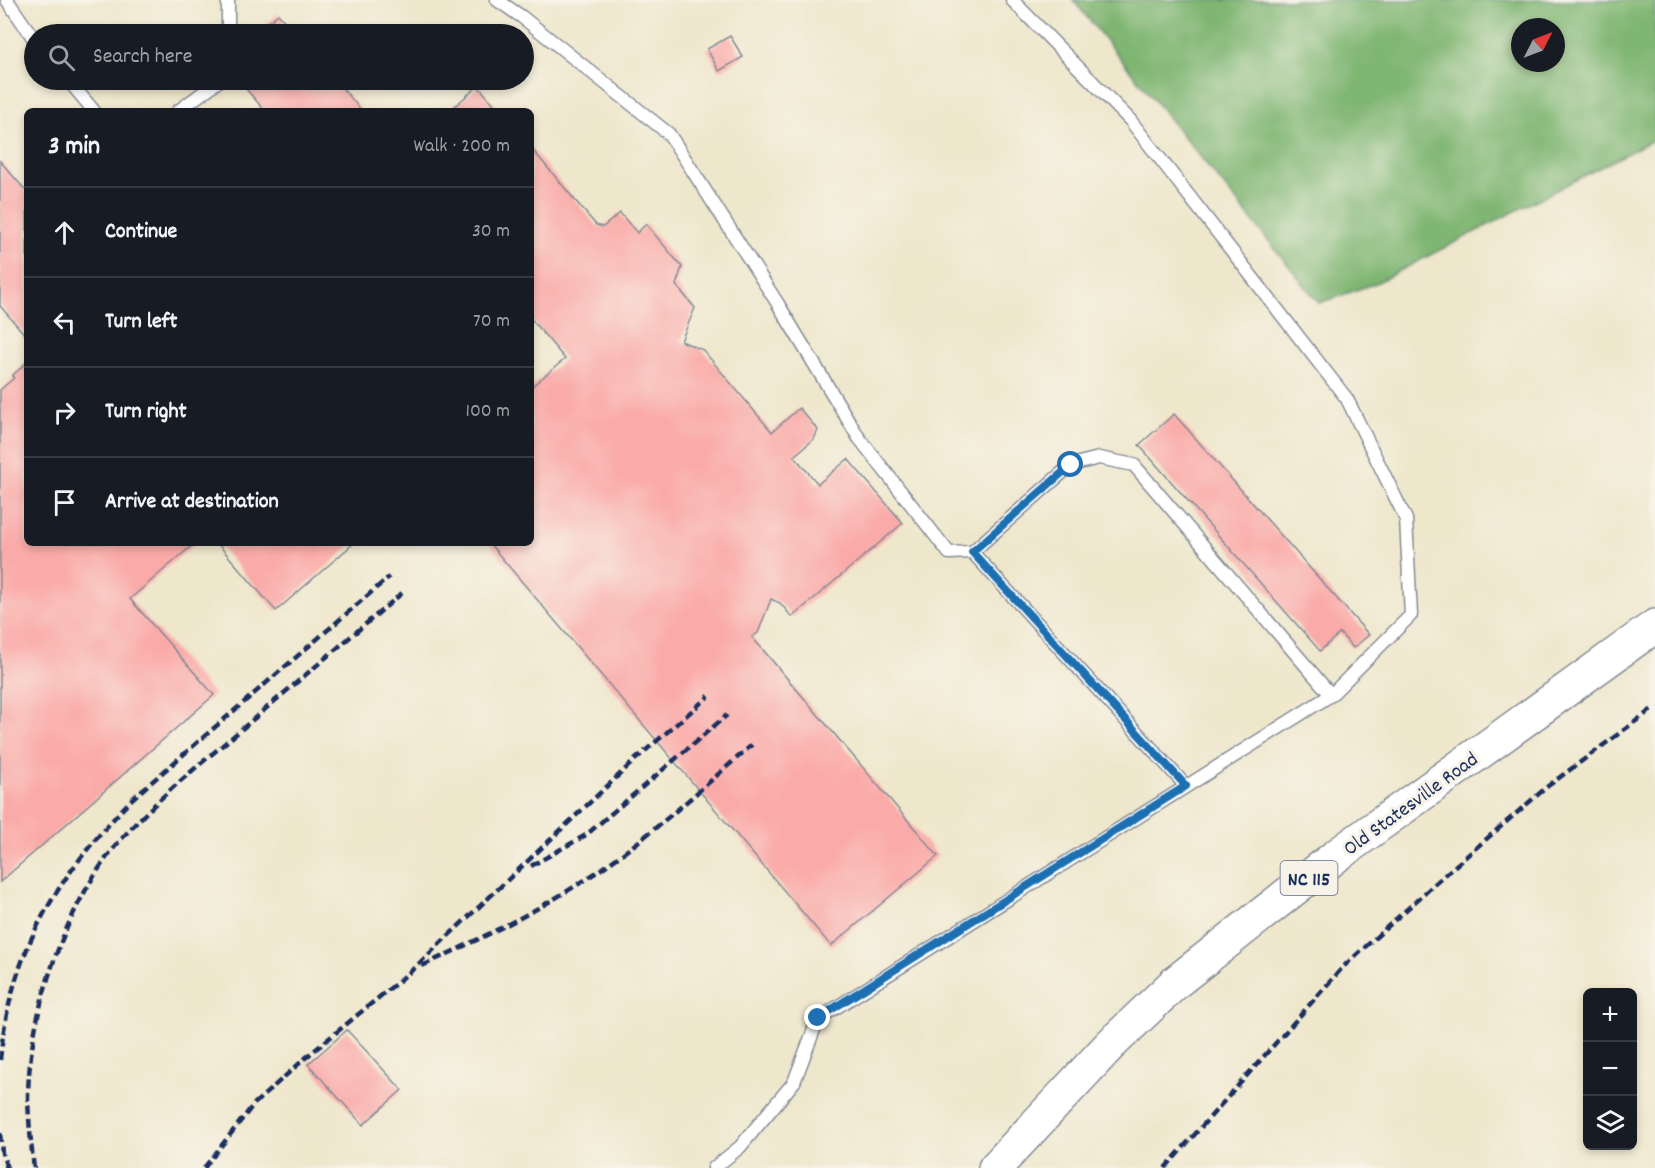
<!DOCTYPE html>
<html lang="en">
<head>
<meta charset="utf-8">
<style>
  :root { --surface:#171b24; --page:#242831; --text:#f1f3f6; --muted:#9ea1a6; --line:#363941 }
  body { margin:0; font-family:Dekko,sans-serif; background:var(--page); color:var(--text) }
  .controls { position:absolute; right:18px; bottom:18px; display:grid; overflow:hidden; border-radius:9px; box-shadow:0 3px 9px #0003 }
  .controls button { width:54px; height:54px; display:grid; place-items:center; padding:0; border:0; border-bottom:2px solid var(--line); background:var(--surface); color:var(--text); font:30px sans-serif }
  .compass { position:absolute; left:1511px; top:18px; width:54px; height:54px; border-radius:50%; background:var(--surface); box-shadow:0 3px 9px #0003; rotate:48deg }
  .stop { position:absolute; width:18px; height:18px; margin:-14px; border:4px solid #1f6fb2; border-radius:50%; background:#fff }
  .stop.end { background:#1f6fb2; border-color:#fff; box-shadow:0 2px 6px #0008 }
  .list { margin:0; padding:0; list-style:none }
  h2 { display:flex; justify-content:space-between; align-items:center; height:78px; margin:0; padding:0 24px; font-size:26px }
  h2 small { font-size:20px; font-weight:400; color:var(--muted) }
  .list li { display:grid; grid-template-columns:39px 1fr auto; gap:18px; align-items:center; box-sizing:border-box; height:90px; padding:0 24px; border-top:2px solid var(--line) }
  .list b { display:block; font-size:22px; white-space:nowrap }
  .list em { font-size:20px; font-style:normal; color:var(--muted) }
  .icon { flex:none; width:33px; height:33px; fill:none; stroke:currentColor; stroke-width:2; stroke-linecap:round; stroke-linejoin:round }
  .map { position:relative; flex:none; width:1655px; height:1168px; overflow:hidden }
  .search { position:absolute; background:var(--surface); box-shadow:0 3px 9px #0003; left:24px; top:24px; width:510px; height:66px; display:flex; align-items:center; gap:15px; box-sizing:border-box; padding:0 21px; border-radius:33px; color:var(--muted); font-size:22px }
  .panel { position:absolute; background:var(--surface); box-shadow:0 3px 9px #0003; left:24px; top:108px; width:510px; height:438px; border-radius:9px }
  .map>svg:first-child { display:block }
  .forest { fill:#7fb672; stroke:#4d7268; stroke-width:1.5; fill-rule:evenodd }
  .building { fill:#faaaa8 }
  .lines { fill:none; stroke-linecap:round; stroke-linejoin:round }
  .lane-casing { stroke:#858b95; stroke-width:15 }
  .primary-casing { stroke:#858b95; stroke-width:36 }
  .lane { stroke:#fff; stroke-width:12 }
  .primary { stroke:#fff; stroke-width:33 }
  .rail { stroke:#1b2f5e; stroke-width:4.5; stroke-dasharray:9 4.5; stroke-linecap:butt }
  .route { stroke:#1f6fb2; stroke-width:8 }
  .labels { text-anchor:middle; stroke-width:6; stroke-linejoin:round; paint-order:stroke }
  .shield { fill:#f7f3e8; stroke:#5d6a87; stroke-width:1.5 }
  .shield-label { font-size:20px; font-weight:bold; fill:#1b2f5e }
  .street-label { font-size:21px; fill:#1b2f5e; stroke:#f7f3e8 }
</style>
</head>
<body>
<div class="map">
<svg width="1655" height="1168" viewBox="0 0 1655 1168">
  <rect width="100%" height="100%" fill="#f7f3e8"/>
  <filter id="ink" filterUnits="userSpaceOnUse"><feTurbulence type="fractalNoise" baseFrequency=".0167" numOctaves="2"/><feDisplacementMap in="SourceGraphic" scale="12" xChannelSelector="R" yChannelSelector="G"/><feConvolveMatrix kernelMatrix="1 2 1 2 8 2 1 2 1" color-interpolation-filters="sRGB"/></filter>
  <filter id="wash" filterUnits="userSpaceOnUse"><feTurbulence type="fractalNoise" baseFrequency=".008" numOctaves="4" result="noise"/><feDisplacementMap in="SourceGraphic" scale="24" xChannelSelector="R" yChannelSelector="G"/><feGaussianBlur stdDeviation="1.35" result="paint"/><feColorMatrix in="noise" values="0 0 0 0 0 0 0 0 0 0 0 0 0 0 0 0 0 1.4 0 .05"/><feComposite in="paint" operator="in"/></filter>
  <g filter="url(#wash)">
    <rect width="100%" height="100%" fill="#efe7cc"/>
    <!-- forest -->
    <path class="forest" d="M1073,0H1655V139L1376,283L1319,303ZM1520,27H1556V63H1520Z"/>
    <g id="blocks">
      <!-- building -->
      <g class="building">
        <polygon points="278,14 296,34 255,34"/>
        <polygon points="730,36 743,57 719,71 707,49"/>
        <polygon points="259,80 335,80 362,111 265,111 247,90"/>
        <polygon points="478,86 500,111 449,111"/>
        <polygon points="531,148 596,225 603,227 620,213 637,233 646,224 682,267 676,285 695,308 681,341 703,350 772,432 799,408 818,430 814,439 794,456 818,484 848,459 903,523 792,617 780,603 771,599 758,633 752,637 938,856 831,946 489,543 531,543 531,387 565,359 531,319"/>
        <polygon points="0,161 27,192 27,337 0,306"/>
        <polygon points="27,362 27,543 195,543 130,599 214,695 0,882 0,390 14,378 12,376"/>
        <polygon points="1174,414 1369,635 1353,648 1340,633 1320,651 1139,445"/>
        <polygon points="217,543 354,543 276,611"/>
        <polygon points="347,1030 402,1090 363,1125 308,1064"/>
      </g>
    </g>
  </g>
  <g filter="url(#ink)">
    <use href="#blocks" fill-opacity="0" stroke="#858b95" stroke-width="1.5"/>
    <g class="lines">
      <!-- lane casing -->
      <g class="lane-casing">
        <g id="lane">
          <polyline points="7,0 34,39"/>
          <polyline points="228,0 228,34"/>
          <polyline points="497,0 522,17 669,134 778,304 859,438 949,553 972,552 1071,465 1099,458 1134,465 1331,695 818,1019 794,1082 740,1147 714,1168"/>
          <polyline points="1012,0 1130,120 1347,399 1406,519 1411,615 1331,695"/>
          <polyline points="68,80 94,111"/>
          <polyline points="178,111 220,80"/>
          <polyline points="972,552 1186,786"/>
        </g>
      </g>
      <!-- primary casing -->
      <g class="primary-casing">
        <polyline id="primary" points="995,1168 1110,1045 1176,982 1336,856 1655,626"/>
      </g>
      <!-- lane -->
      <use href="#lane" class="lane"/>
      <!-- primary -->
      <use href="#primary" class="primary"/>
      <!-- rail -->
      <g class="rail">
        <polyline points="531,866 586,835 727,715"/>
        <path d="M422,966C486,936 549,906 607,865C658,829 705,785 752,745"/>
        <path d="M0,1060C11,949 57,877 133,798L389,577"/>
        <polyline points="0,1133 2,1153 7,1168"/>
        <path d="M34,1168C31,1145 29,1123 28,1100C28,1018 62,914 113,849C148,806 193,770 236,734C291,687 347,640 402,593"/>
        <polyline points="204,1168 254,1104 310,1054 411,971 637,758 709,696"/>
        <polyline points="1165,1168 1343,967 1448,872 1548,786 1655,707"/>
      </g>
    </g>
  </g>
  <g class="lines" filter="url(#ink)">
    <!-- route -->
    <polyline class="route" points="818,1018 1186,786 972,552 1071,465"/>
  </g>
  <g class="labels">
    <!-- shield labels -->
    <rect class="shield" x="1280.5" y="861" width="57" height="34" rx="4.5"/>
    <g class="shield-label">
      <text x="1309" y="885">NC 115</text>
    </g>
    <!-- street labels -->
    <g class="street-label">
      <text transform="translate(1410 803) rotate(-36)" y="7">Old Statesville Road</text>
    </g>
  </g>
</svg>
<div class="controls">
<button>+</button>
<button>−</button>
<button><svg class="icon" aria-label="layers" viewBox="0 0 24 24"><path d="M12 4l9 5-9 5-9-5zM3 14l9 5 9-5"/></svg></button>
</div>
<svg class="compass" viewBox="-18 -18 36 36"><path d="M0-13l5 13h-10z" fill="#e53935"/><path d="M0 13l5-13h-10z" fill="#9ea1a6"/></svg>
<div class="stop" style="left:1071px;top:465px"></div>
<div class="stop end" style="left:818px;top:1018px"></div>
<div class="search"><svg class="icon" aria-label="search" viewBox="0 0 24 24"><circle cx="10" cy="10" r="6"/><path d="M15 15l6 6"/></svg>Search here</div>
<section class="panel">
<h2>3 min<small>Walk · 200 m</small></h2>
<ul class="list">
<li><svg class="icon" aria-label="ahead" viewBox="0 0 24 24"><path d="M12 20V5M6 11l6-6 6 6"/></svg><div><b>Continue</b></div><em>30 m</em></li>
<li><svg class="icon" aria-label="left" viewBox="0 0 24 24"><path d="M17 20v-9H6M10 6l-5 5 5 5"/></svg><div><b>Turn left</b></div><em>70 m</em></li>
<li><svg class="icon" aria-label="right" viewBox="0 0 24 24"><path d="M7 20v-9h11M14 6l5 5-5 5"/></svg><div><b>Turn right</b></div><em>100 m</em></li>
<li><svg class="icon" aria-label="arrive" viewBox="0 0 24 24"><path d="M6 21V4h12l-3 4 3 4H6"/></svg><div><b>Arrive at destination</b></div></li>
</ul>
</section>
</div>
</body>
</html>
